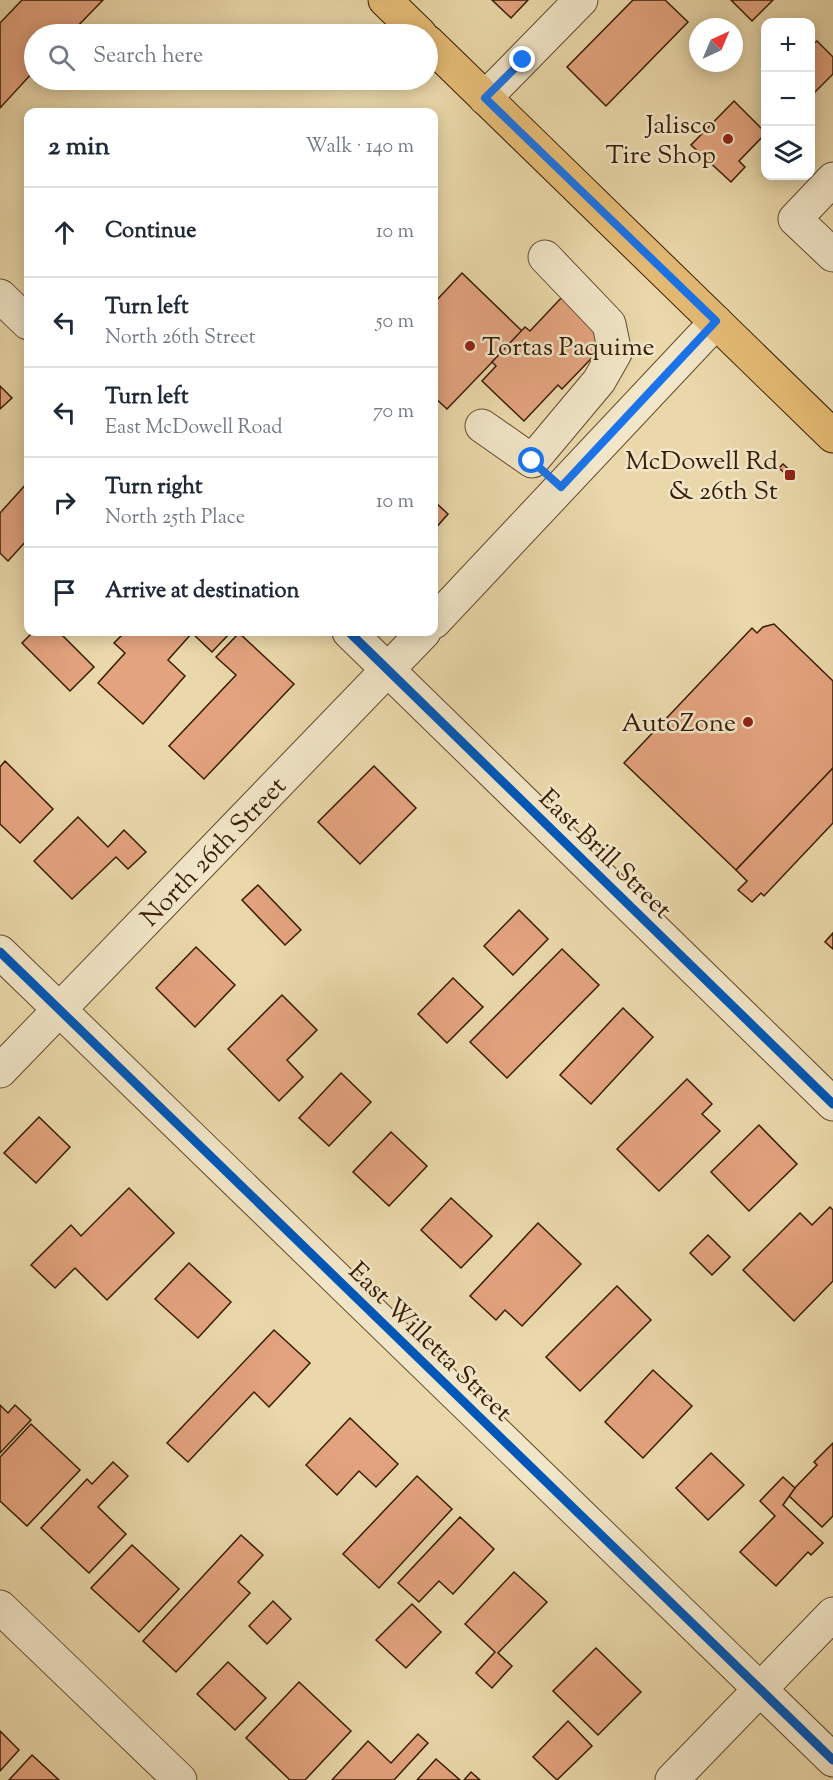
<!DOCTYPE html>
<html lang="en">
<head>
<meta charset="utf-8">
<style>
  :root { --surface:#fff; --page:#f2f2f3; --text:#1f2937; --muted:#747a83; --line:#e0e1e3 }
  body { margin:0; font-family:"Sorts Mill Goudy",serif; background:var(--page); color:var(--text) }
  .controls { position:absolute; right:18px; top:18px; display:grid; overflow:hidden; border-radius:12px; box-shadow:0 3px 15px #0003 }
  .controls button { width:54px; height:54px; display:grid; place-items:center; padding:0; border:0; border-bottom:2px solid var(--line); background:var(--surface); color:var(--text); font:30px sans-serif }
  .compass { position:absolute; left:689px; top:18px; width:54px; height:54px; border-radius:50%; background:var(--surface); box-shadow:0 3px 15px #0003; rotate:44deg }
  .stop { position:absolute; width:18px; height:18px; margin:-14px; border:4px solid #1a73e8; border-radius:50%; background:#fff }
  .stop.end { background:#1a73e8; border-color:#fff; box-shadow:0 2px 6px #0008 }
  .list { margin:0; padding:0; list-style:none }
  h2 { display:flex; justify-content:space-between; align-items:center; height:78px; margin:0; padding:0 24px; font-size:26px }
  h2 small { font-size:20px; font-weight:400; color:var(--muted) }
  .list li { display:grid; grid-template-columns:39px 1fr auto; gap:18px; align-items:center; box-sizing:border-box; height:90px; padding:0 24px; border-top:2px solid var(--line) }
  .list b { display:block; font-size:22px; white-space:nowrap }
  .list p { margin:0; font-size:20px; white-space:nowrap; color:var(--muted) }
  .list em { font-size:20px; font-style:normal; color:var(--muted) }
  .icon { flex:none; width:33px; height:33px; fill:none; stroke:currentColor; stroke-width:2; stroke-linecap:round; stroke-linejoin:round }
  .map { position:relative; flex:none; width:833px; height:1780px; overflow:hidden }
  .search { position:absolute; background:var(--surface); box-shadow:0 3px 15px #0003; left:24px; top:24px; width:414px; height:66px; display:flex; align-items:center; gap:15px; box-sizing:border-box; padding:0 21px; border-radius:33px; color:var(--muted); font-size:22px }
  .panel { position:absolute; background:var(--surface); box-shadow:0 3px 15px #0003; left:24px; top:108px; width:414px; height:528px; border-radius:12px }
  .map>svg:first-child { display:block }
  .building { fill:#e3a37e; stroke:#371c06; stroke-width:1.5 }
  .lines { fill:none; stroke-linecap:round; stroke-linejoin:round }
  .minor-casing { stroke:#644b2f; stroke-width:35 }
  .major-casing { stroke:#371c06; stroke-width:35 }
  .minor { stroke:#f1e6c8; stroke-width:33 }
  .major { stroke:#e5bc75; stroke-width:33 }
  .cycleway-casing { stroke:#f1e6c8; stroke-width:13 }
  .cycleway { stroke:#0057b8; stroke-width:9 }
  .route { stroke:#1a73e8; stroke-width:8 }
  .poi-dot { fill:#8f2418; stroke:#f1e6c8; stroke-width:2 }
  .labels { text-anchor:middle; stroke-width:5; stroke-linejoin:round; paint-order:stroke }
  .poi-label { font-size:26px; fill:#371c06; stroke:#f1e6c8; text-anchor:end }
  .street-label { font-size:26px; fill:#371c06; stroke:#f1e6c8 }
</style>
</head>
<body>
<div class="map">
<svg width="833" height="1780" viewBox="0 0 833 1780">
  <rect width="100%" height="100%" fill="#ead8aa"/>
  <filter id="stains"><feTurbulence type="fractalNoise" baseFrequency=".00333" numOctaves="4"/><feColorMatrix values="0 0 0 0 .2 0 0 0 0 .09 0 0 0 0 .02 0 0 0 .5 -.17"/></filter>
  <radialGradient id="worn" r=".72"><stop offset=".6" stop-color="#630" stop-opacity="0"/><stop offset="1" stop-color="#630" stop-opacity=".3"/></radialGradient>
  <!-- building -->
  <g class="building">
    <polygon points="22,0 103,0 70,34 34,34 34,71 0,108 0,23"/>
    <polygon points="492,0 528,0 511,18"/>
    <polygon points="633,0 665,0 688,22 606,106 567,67"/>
    <polygon points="731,0 773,0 752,21"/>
    <polygon points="817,41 833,57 833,74 814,93 810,89 810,47"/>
    <polygon points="734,101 766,133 739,161 745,167 731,182 691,145"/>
    <polygon points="462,273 522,331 447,409 434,397 434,303"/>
    <polygon points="563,296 609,340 562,389 558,385 524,421 482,381 496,366 492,362 525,327 530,331"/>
    <polygon points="0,386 12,398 0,409"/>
    <polygon points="783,464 796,476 792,480 779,468"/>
    <polygon points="28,482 28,539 8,561 0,553 0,513"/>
    <polygon points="434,501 448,514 434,530"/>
    <polygon points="774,624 833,681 833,768 736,870 624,763 752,628 757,633 763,627"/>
    <polygon points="33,632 59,632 94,667 70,691 22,643"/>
    <polygon points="125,632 231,632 212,652 192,633 168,660 185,676 143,724 98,683 125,653 114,643"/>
    <polygon points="239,633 294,684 204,779 169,746 236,675 216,657"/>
    <polygon points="5,761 53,809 20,843 0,824 0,767"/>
    <polygon points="374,766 416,808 360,864 318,822"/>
    <polygon points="833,768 833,823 764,896 761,893 752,902 738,890 747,881 736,870"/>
    <polygon points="78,817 108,847 124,830 146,852 128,869 116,857 72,899 34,861"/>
    <polygon points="258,885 301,930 285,945 242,900"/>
    <polygon points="519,910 548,939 513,975 484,946"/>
    <polygon points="833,933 833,949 825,942"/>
    <polygon points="196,947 235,985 195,1027 156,988"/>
    <polygon points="562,949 599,985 507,1078 470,1042"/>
    <polygon points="453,978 483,1007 447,1043 418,1014"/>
    <polygon points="282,995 317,1030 287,1060 303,1077 279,1101 228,1049"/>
    <polygon points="623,1008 653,1037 591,1104 560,1075"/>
    <polygon points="341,1073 371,1102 329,1146 299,1118"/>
    <polygon points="687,1079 712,1104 702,1114 720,1131 659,1191 617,1149"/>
    <polygon points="39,1117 70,1147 36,1183 4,1153"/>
    <polygon points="759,1125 797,1164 749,1211 711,1172"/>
    <polygon points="391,1132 427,1166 389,1206 353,1172"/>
    <polygon points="129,1188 174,1233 107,1300 75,1268 55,1288 31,1265 71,1225 81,1236"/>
    <polygon points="451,1198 492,1236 461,1268 421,1230"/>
    <polygon points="830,1207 833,1210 833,1281 794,1321 743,1270 800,1213 812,1225"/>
    <polygon points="538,1223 581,1264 522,1326 505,1310 496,1320 470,1296"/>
    <polygon points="708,1235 730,1257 712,1275 690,1253"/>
    <polygon points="189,1263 231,1302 198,1338 155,1299"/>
    <polygon points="617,1286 651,1320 580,1391 546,1357"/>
    <polygon points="274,1330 310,1363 269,1407 254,1392 188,1462 167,1443"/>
    <polygon points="653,1370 692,1406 643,1458 605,1422"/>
    <polygon points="0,1405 8,1413 15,1405 31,1420 0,1453"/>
    <polygon points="350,1418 398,1464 376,1487 359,1471 337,1495 306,1465"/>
    <polygon points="31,1424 80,1470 27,1526 0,1501 0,1457"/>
    <polygon points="833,1443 833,1516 822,1527 788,1495 817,1465 814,1462"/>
    <polygon points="711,1453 744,1485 708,1520 676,1488"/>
    <polygon points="113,1462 128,1476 98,1507 126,1534 89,1573 41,1528 87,1479 92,1484"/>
    <polygon points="417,1476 452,1509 379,1588 343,1554"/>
    <polygon points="783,1477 795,1488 783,1505 823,1543 811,1555 808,1552 776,1586 740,1552 775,1516 760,1501"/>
    <polygon points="460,1517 494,1549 453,1594 439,1581 419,1602 398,1583"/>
    <polygon points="241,1535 263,1555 238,1582 250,1593 176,1672 143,1641"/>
    <polygon points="132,1545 179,1589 139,1632 91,1588"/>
    <polygon points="514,1572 547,1602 498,1653 512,1666 492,1688 476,1673 495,1652 465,1624"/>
    <polygon points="273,1601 291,1619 267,1644 249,1626"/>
    <polygon points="412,1604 441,1632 406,1668 376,1640"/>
    <polygon points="596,1648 641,1692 598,1735 553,1691"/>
    <polygon points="228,1662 266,1698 235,1730 197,1694"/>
    <polygon points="299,1682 351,1731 305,1780 290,1780 246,1738"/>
    <polygon points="568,1721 592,1746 557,1780 533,1757"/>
    <polygon points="0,1731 19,1750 0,1771"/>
    <polygon points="418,1734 428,1743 394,1780 332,1780 368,1741 391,1763"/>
    <polygon points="32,1755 59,1780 9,1780"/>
    <polygon points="436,1759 460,1780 417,1780"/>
    <polygon points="471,1772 480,1780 464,1780"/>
  </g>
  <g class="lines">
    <!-- minor casing -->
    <g class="minor-casing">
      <g id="minor">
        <polyline points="485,98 581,0"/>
        <polyline points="833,179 795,219 833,255"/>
        <polyline points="0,296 28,323"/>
        <polyline points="482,426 532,461 599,381 615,353 609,324 545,257"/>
        <polyline points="434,622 716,322"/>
        <polyline points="349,632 833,1104"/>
        <polyline points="0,952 833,1760"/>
        <path id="s1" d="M0,1071L424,632"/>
        <polyline points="0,1607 180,1780"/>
        <polyline points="672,1780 833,1614"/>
      </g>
    </g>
    <!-- major casing -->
    <g class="major-casing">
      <g id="major">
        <polyline points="385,0 420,34"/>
        <polyline points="428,42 833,436"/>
      </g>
    </g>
    <!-- minor -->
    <use href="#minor" class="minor"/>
    <!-- major -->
    <use href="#major" class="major"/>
    <!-- cycleway casing -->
    <g class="cycleway-casing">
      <g id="cycleway">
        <polyline points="349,632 833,1104"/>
        <polyline points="0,952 833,1760"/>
      </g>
    </g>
    <!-- cycleway -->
    <use href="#cycleway" class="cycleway"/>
  </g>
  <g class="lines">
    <!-- route -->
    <polyline class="route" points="523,60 485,98 716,321 561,487 532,461"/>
  </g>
  <!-- markers -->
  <g class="poi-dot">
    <circle cx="728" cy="139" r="6"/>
    <circle cx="470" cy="346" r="6"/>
    <rect x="784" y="469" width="12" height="12" rx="3"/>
    <circle cx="748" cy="722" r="6"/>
  </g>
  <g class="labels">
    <!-- poi labels -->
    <g class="poi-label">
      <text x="716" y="133">Jalisco<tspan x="716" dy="30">Tire Shop</tspan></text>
      <text x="482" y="355" text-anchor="start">Tortas Paquime</text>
      <text x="778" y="469">McDowell Rd<tspan x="778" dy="30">&amp; 26th St</tspan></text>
      <text x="736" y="731">AutoZone</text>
    </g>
    <!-- street labels -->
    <g class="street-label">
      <text dy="9" stroke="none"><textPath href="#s1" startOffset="306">North 26th Street</textPath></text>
      <text transform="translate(606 853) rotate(44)" y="9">East Brill Street</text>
      <text transform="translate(431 1341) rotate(44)" y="9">East Willetta Street</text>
    </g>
  </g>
  <rect width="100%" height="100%" filter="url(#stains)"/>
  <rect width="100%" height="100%" fill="url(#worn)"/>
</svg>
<div class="controls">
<button>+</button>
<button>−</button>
<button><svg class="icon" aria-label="layers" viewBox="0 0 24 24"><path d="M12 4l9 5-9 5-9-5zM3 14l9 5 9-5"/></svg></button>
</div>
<svg class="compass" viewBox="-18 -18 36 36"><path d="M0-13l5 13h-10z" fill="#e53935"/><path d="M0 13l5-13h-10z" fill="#747a83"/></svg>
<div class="stop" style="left:532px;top:461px"></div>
<div class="stop end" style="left:523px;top:60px"></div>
<div class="search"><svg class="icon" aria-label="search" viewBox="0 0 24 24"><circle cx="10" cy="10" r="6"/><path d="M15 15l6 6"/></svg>Search here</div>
<section class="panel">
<h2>2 min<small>Walk · 140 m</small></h2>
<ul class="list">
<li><svg class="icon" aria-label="ahead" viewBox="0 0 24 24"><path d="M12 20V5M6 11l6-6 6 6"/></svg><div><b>Continue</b></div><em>10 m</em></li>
<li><svg class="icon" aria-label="left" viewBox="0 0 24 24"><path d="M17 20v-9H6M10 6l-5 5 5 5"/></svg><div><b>Turn left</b><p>North 26th Street</p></div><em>50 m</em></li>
<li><svg class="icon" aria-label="left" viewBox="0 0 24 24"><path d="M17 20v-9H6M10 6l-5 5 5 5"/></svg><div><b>Turn left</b><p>East McDowell Road</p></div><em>70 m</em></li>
<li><svg class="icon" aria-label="right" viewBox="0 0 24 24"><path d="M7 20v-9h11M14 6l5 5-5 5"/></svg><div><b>Turn right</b><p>North 25th Place</p></div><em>10 m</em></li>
<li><svg class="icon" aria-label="arrive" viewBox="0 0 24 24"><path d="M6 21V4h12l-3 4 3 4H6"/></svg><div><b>Arrive at destination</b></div></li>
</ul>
</section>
</div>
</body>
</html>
